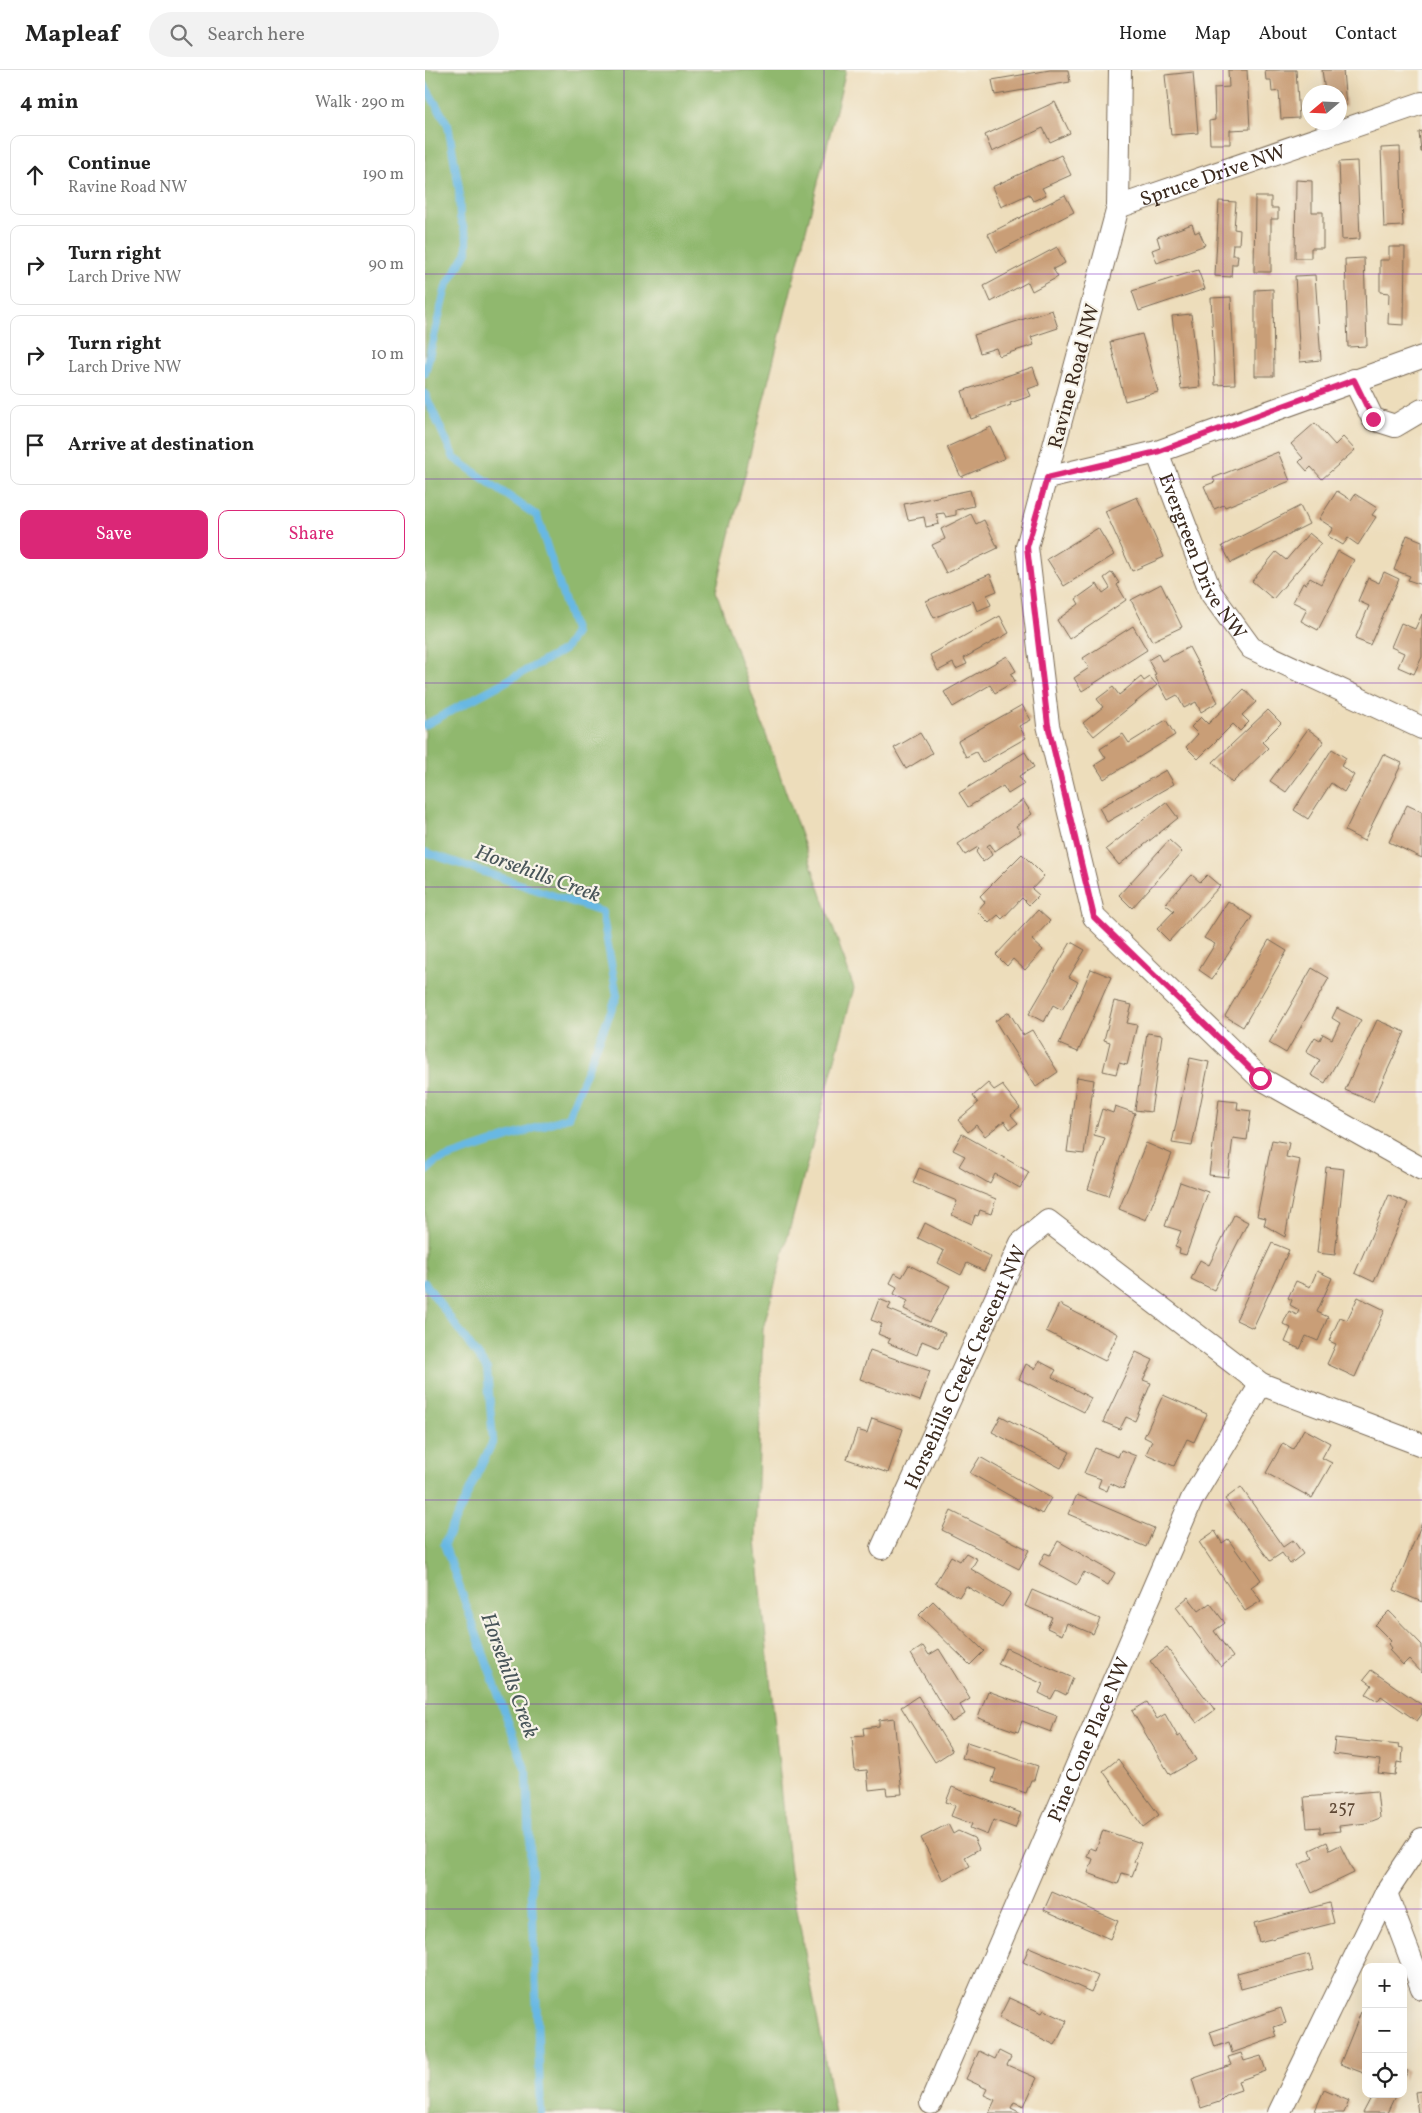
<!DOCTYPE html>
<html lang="en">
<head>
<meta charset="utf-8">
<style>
  :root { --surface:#fff; --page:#f2f2f2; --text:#222; --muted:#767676; --line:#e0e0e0; --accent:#db2777 }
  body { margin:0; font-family:Vollkorn,serif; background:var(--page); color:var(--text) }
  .controls { position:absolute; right:15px; bottom:15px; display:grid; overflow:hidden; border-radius:10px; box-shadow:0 5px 20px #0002 }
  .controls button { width:45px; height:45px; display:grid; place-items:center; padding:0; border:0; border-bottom:1px solid var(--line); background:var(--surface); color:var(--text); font:25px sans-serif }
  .compass { position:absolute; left:877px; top:15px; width:45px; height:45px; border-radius:50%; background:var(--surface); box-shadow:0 5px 20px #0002; rotate:251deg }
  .stop { position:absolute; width:15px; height:15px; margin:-11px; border:4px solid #db2777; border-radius:50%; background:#fff }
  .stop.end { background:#db2777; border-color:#fff; box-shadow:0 1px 5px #0008 }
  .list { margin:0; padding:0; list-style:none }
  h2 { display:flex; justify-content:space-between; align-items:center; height:65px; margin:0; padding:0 20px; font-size:21px }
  h2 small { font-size:16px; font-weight:400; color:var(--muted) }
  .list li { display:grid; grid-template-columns:32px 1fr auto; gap:15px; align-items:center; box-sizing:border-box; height:80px; margin:0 10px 10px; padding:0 10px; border:1px solid var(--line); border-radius:10px }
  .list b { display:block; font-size:19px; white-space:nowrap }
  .list p { margin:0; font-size:16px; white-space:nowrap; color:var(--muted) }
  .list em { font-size:16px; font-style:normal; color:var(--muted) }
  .actions { display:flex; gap:10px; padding:15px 20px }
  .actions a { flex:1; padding:11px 0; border:1px solid var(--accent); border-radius:10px; text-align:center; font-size:18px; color:var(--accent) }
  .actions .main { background:var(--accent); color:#fff }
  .icon { flex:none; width:28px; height:28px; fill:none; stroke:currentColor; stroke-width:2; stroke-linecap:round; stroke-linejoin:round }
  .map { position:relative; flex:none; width:997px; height:2043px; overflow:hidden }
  header { display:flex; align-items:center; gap:30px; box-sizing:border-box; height:70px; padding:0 25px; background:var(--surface); border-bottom:1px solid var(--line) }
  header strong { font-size:24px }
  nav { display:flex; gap:28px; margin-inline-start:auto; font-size:18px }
  .search { width:350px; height:45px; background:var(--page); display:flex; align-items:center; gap:12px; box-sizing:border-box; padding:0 18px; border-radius:28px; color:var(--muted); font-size:19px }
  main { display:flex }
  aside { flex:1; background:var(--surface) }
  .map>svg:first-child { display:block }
  .forest { fill:#90b86e; stroke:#667146 }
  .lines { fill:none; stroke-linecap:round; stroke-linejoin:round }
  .stream { stroke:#68b8e3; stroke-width:8 }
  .building { fill:#c99e77 }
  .minor-casing { stroke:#796955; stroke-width:24 }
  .minor { stroke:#fff; stroke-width:22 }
  .route { stroke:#db2777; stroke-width:6 }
  .grid { fill:none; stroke:#7b2cbf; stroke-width:1; stroke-opacity:0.55 }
  .labels { text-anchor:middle; stroke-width:4.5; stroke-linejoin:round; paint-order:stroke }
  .number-label { font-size:18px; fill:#5e4734 }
  .street-label { font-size:20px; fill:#3b2a1e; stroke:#f7f3e8 }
  .water-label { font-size:21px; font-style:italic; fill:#485559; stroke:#f7f3e8 }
</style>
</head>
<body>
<header>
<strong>Mapleaf</strong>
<div class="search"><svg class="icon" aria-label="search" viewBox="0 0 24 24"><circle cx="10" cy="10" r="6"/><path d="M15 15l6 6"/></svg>Search here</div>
<nav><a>Home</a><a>Map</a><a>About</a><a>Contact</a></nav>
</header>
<main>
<aside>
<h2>4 min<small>Walk · 290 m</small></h2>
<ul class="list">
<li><svg class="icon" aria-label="ahead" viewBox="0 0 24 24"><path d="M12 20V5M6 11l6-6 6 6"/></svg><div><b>Continue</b><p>Ravine Road NW</p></div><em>190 m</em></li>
<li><svg class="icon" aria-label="right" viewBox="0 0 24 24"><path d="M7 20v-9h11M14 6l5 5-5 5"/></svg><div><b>Turn right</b><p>Larch Drive NW</p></div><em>90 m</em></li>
<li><svg class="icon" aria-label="right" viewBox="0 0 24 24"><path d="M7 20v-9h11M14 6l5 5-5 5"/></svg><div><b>Turn right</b><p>Larch Drive NW</p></div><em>10 m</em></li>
<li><svg class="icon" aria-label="arrive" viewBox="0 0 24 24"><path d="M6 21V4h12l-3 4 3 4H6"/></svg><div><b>Arrive at destination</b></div></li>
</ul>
<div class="actions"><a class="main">Save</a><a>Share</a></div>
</aside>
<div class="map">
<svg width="997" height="2043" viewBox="0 0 997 2043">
  <rect width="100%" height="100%" fill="#f7f3e8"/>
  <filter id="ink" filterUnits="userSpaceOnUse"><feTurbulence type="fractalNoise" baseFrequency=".02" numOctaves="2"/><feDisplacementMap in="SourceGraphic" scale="10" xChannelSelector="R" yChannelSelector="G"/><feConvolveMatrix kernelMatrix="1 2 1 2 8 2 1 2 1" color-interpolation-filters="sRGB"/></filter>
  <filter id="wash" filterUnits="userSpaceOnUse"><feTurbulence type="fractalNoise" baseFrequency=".0096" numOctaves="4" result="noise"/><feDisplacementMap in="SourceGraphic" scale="20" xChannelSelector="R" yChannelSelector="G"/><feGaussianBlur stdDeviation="1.12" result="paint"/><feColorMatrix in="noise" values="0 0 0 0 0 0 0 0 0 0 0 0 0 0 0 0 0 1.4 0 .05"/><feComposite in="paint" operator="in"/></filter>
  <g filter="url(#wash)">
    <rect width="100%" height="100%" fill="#edddbb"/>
    <!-- forest -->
    <polygon class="forest" points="0,0 421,0 291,521 429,918 338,1259 331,1471 365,1803 410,2043 0,2043"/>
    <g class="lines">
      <!-- stream -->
      <g class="stream">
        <polyline points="0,16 23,55 34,118 35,147 42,167 42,182 21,217 0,303"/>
        <polyline points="0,324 29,388 112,446 150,563 139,580 0,655"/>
        <polyline points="0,782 177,842 192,926 143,1047 12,1091 0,1102"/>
        <polyline points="0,1213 62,1299 68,1371 19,1474 102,1704 116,2043"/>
      </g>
    </g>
    <g id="blocks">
      <!-- building -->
      <g class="building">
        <polygon points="625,0 643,0 645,12 570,25 567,10"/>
        <polygon points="803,0 822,0 825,59 805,60 805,74 785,74 784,51 790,50 789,18 804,17"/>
        <polygon points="840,0 871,0 874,48 856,49 854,21 847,22 846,10 841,10"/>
        <polygon points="897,0 918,0 921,36 914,37 914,22 900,22"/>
        <polygon points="768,2 773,63 746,65 740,5"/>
        <polygon points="630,32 645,63 625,72 618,58 567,82 560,65"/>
        <polygon points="997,61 997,82 996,82 994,62"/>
        <polygon points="975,77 978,156 959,157 956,78"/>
        <polygon points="636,85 646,105 617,118 621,125 608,131 604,124 576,137 567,117"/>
        <polygon points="932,91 935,169 917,170 914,92"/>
        <polygon points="871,110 887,111 887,142 898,142 898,178 886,178 886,188 870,188"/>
        <polygon points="640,125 649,142 572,182 563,164"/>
        <polygon points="830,127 846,127 846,138 853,138 853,149 846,149 846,202 829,202"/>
        <polygon points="794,131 811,132 809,159 815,160 814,174 808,174 807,185 813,185 812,194 807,194 806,207 790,206"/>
        <polygon points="767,154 770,163 774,161 780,175 732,193 727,180 735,177 732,167"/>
        <polygon points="632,177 640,193 628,199 633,207 607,221 603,212 566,232 559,216"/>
        <polygon points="964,177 980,177 979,255 963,254 964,223 955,222 955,190 964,190"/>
        <polygon points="939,188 942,276 923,277 920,189"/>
        <polygon points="773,200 780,219 714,241 707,221"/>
        <polygon points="890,205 896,290 875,292 870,206"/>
        <polygon points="848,219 849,306 830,306 830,220"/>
        <polygon points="806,227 810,314 790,315 786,228"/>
        <polygon points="627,240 633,258 606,267 609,275 574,286 571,278 555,283 549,265"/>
        <polygon points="766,244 775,317 756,319 747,246"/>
        <polygon points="717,264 733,322 700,331 685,272"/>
        <polygon points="608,297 614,315 603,319 606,326 585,333 586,335 546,349 537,321"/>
        <polygon points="890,353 910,375 918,367 930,380 897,409 886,397 882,401 874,392 878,388 866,374"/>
        <polygon points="566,357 580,388 536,407 522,377"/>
        <polygon points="853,382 865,411 800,437 799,435 789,439 779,416 790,412 788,408"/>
        <polygon points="545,420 549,436 531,440 531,445 521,447 519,443 511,444 514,454 501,457 499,447 483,450 479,434"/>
        <polygon points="912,421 926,430 930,424 952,438 947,445 951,447 933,475 923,468 918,475 903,466 908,458 894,449"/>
        <polygon points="712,427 739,487 707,501 680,441"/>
        <polygon points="875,436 884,454 806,493 797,476"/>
        <polygon points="546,444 551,454 559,450 573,478 521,503 507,475 520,469 516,459"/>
        <polygon points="673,458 689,485 639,516 622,489"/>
        <polygon points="884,463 896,473 848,529 827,511 851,482 861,490"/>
        <polygon points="982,465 997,471 997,515 983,510 985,506 969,500"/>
        <polygon points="913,481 929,490 893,560 876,551 882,539 868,532 878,513 881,514 885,508 896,514"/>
        <polygon points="687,502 694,513 692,515 701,530 644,569 632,550 654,534 651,529 672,514 678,523 685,518 679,508"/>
        <polygon points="959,502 974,509 945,575 930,569 944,536 933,531 943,508 954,513"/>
        <polygon points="565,504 572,521 562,525 566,535 552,541 548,531 509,548 501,531"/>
        <polygon points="736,514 757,557 727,571 706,530"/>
        <polygon points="997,544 997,587 989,604 973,597 979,583 966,577 976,553 990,559"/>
        <polygon points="575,546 584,563 539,588 542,594 531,599 528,593 513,601 505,585"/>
        <polygon points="708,556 722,580 657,621 649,608 664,598 658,588"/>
        <polygon points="764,577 793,632 776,642 771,632 759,638 752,625 743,630 729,605 731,604 723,590 733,584 737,591"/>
        <polygon points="582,586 591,601 586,604 590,611 570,623 565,615 528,637 519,622"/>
        <polygon points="716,607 719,611 725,607 732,615 669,666 658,653 678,637 672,629 688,617 694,625"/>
        <polygon points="819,619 831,632 817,645 824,652 815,661 808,654 773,689 761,677 773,664 766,657 776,647 783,654"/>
        <polygon points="597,635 606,650 594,656 601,668 557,693 551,682 541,687 533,671"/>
        <polygon points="843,640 856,653 837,672 843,678 807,713 788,692"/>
        <polygon points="741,650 750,665 679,709 670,695 681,688 675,679 698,664 704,673"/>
        <polygon points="883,659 899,671 861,722 845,711"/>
        <polygon points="495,663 507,683 481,699 469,678"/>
        <polygon points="907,679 921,688 916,696 929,705 919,722 906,713 883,749 869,740"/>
        <polygon points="600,682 609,697 594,706 599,714 583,724 578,716 543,737 534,723"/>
        <polygon points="958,684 977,693 939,771 920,761"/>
        <polygon points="741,700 749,714 682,752 674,738"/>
        <polygon points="598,730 607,744 591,756 596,763 570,781 565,774 562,776 567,785 558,792 551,782 554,779 553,777 540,785 533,774"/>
        <polygon points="741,732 753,748 694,795 681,779"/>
        <polygon points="982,735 997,742 997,788 964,772"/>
        <polygon points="744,770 757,782 707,838 694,825"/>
        <polygon points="597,784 619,806 607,819 614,825 604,835 597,828 577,849 573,845 564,853 552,841 560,832 555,826"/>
        <polygon points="767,805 775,812 782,805 795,816 744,871 732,859 749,841 740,834"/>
        <polygon points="803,831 827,847 787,909 774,900 790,874 779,868"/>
        <polygon points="613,840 625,851 607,870 618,880 600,900 588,889 582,896 571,885"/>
        <polygon points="844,870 862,881 818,957 800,946"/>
        <polygon points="646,872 660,880 644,907 653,912 637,940 628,935 619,952 604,944"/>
        <polygon points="887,898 904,908 861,983 844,973"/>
        <polygon points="666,899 686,907 653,982 634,974"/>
        <polygon points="689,931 707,935 702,953 712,955 702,995 694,993 691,1004 678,1001 685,972 679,970"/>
        <polygon points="912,938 936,950 900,1013 886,1005 895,990 881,982 890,967 895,970 898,964 907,969 915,953 907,948"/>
        <polygon points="584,942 598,965 607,960 633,1002 611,1017 570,951"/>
        <polygon points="952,950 980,962 948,1032 920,1020"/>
        <polygon points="722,963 737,965 726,1042 710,1040"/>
        <polygon points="765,988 784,992 767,1076 747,1073"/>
        <polygon points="652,1007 669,1010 659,1084 642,1082"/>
        <polygon points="563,1013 569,1020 577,1015 595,1038 586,1045 593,1053 585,1059 579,1051 560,1066 551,1055 543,1062 533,1050 553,1033 548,1026"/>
        <polygon points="794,1030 813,1032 812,1039 826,1041 822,1070 808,1068 803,1107 784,1105"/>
        <polygon points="690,1036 710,1043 683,1126 663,1119 680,1068 669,1065 677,1039 688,1043"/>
        <polygon points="537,1064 604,1102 595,1118 570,1104 565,1114 534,1096 540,1086 528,1080"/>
        <polygon points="847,1070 864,1073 861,1087 875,1090 860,1167 839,1155 841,1148 832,1146"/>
        <polygon points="721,1073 747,1084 721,1150 694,1139"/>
        <polygon points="901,1097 919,1099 910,1185 892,1183"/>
        <polygon points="494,1098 571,1129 566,1144 555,1140 553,1146 550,1145 547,1154 527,1145 532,1131 488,1113"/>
        <polygon points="755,1112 783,1122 761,1185 754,1183 755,1179 750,1177 756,1161 740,1156"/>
        <polygon points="964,1125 983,1133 949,1212 930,1203"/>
        <polygon points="809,1145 823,1152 789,1220 766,1209 775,1190 784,1195"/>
        <polygon points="500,1153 566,1187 559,1201 542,1193 536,1205 513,1193 519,1181 493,1168"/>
        <polygon points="847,1173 864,1180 828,1258 811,1250"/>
        <polygon points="484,1195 525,1216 505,1252 479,1239 483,1231 469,1224 472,1217 465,1213 470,1203 477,1207"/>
        <polygon points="892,1201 907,1208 892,1242 903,1247 893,1271 881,1266 875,1279 860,1272 866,1258 858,1254 864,1241 872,1245 874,1240 865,1235 867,1230 863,1228 871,1211 885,1217"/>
        <polygon points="933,1227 960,1240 930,1307 902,1294 911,1274 904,1271 915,1247 922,1250"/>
        <polygon points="454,1229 466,1234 463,1239 520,1263 514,1278 497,1271 492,1285 463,1273 465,1269 453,1264 457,1254 446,1250"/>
        <polygon points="634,1234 693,1264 680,1291 621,1261"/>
        <polygon points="445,1280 505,1301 495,1331 435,1309"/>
        <polygon points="711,1282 728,1290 718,1310 726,1313 710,1351 701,1347 695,1359 678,1352"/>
        <polygon points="614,1291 631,1300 627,1307 666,1328 659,1342 594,1309 601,1294 610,1299"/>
        <polygon points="738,1325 782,1344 769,1372 762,1369 749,1396 721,1384 727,1371 719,1367"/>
        <polygon points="576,1346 645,1382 636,1398 567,1362"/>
        <polygon points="447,1348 478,1359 463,1403 422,1389 432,1360 442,1363"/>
        <polygon points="879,1359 905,1373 897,1388 907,1393 887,1428 841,1403 858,1373 868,1379"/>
        <polygon points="670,1378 693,1387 696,1380 711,1386 698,1419 685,1413 682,1421 673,1417 676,1409 659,1403"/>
        <polygon points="555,1387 626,1428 617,1444 545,1403"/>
        <polygon points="816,1417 858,1477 868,1470 878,1484 865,1494 857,1483 845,1491 800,1429"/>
        <polygon points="652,1425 729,1458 721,1477 643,1444"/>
        <polygon points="526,1441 604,1480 594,1499 517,1460"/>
        <polygon points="997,1453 997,1532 969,1520"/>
        <polygon points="790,1461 797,1473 803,1469 818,1490 821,1488 836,1510 826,1517 836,1531 820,1541 774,1472"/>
        <polygon points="633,1471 690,1503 683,1515 659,1502 652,1515 614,1494 620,1483 625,1485"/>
        <polygon points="541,1483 552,1489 546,1499 586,1523 577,1537 541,1516 534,1527 510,1513 526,1486 535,1491"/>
        <polygon points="607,1520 675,1549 668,1564 642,1553 637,1565 622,1558 627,1547 600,1536"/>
        <polygon points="763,1527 774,1541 785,1533 800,1553 789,1561 808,1587 796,1597 751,1537"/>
        <polygon points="508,1531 559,1581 545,1595 494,1545"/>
        <polygon points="964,1541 997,1575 997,1603 984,1589 978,1595 964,1580 966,1578 963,1574 966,1571 950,1555"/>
        <polygon points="498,1576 504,1585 514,1579 545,1629 535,1635 540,1644 527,1652 486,1584"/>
        <polygon points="581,1578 648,1608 641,1625 631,1620 626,1629 614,1623 618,1614 573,1594"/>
        <polygon points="742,1578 790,1640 772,1653 725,1591"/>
        <polygon points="946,1600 997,1635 997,1644 992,1651 956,1626 953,1631 941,1624 947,1615 939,1609"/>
        <polygon points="563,1621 632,1646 626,1662 597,1651 593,1662 553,1648"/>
        <polygon points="493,1626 527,1681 510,1692 476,1637"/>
        <polygon points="722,1632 732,1649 740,1644 753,1667 756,1665 771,1690 745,1705 707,1641"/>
        <polygon points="469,1648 477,1724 462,1725 461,1718 444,1720 442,1700 430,1701 427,1667 439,1666 438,1658 454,1656 454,1650"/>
        <polygon points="910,1668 974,1675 973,1677 978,1678 977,1693 972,1692 970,1705 953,1703 955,1690 908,1684"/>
        <polygon points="542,1672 613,1696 609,1710 606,1710 601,1723 567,1712 571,1699 537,1688"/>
        <polygon points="693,1689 734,1745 718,1757 678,1701"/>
        <polygon points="527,1717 596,1743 590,1758 568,1750 562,1765 545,1758 547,1754 526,1746 530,1736 521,1732"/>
        <polygon points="952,1721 955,1748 942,1753 914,1756 915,1761 895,1763 895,1757 882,1758 879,1727"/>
        <polygon points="523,1754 528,1764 533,1761 549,1768 554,1779 540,1787 545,1796 518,1810 496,1768"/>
        <polygon points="678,1760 716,1773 709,1792 712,1793 707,1806 697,1803 693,1814 663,1803 668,1789 662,1787 665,1778 671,1780"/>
        <polygon points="902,1772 905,1780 915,1775 929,1803 887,1823 874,1795 888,1788 885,1780"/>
        <polygon points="627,1822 693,1851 685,1869 619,1840"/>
        <polygon points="904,1833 909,1853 834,1872 829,1853"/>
        <polygon points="604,1877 673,1906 666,1922 598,1892"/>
        <polygon points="884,1884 888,1900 816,1919 812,1903"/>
        <polygon points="584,1928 617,1943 619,1940 642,1951 630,1975 574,1948"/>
        <polygon points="856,1938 861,1953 849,1957 852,1967 807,1983 804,1972 790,1977 785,1962"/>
        <polygon points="936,1942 941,1944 941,2004 915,1994"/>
        <polygon points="554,1981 570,1989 574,1981 586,1987 582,1995 612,2008 599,2036 589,2032 586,2038 596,2043 564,2043 570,2030 559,2025 562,2019 541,2009"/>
        <polygon points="816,1983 819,1991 836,1986 841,2001 813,2011 816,2020 801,2025 794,2032 776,2038 767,2009 806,1995 803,1987"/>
        <polygon points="978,1998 983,2001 978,2011"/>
        <polygon points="899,2020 924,2031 919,2043 889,2043"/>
        <polygon points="997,2021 997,2043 993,2043 990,2022"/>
        <polygon points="948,2024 971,2024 962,2043 938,2043"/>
      </g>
    </g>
  </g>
  <g filter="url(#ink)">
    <use href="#blocks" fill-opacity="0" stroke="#796955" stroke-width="1"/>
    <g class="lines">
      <!-- minor casing -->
      <g class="minor-casing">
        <g id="minor">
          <polyline points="695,0 693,137 602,477 623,655 669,847 835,1008 997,1099"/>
          <path id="s1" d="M693,137L997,33"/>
          <polyline points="929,310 948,349 970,356 997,340"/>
          <path id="s2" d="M732,382L786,523L826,578L997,658"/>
          <polyline points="622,408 732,382 997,287"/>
          <path id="s3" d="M457,1478L596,1173L623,1151L836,1314L997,1375"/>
          <polyline points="961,1823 997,1918"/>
          <path id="s4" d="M506,2033L767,1429L836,1314"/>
          <polyline points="854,2043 961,1823 997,1769"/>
        </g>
      </g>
      <!-- minor -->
      <use href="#minor" class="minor"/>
    </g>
  </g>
  <g class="lines" filter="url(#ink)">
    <!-- route -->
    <polyline class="route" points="835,1008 669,847 623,655 602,477 622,408 732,382 929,310 948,349"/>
  </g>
  <!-- grid -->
  <path class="grid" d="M199,0V2043M399,0V2043M598,0V2043M798,0V2043M0,204H997M0,409H997M0,613H997M0,817H997M0,1022H997M0,1226H997M0,1430H997M0,1634H997M0,1839H997"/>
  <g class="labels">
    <!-- number labels -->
    <g class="number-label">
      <text x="917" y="1743">257</text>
    </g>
    <!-- street labels -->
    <g class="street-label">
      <text dy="7" stroke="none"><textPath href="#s1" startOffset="100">Spruce Drive NW</textPath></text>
      <text transform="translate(648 306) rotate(-75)" y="7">Ravine Road NW</text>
      <text dy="7" stroke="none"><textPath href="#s2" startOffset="114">Evergreen Drive NW</textPath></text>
      <text dy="7" stroke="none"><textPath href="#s3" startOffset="199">Horsehills Creek Crescent NW</textPath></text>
      <text dy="7" stroke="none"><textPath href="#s4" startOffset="396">Pine Cone Place NW</textPath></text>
    </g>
    <!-- water labels -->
    <g class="water-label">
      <text transform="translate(113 803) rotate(20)" y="7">Horsehills Creek</text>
      <text transform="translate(85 1605) rotate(70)" y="7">Horsehills Creek</text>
    </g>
  </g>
</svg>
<div class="controls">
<button>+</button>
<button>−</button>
<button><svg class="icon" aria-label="locate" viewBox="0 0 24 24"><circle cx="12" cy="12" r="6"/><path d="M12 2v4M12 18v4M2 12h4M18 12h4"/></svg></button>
</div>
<svg class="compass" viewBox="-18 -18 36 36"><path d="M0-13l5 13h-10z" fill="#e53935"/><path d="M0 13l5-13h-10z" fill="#767676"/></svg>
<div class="stop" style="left:835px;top:1008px"></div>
<div class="stop end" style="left:948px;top:349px"></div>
</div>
</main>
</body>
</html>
